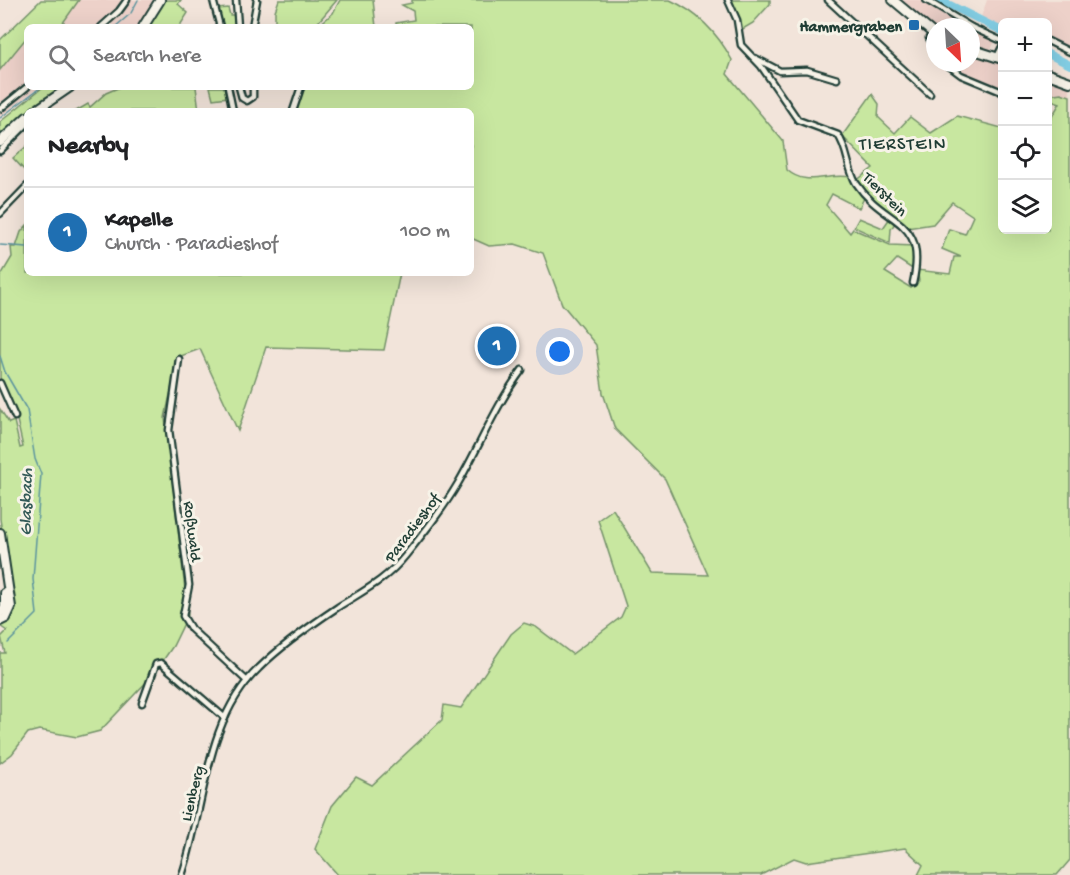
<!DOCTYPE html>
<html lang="en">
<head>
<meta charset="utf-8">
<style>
  :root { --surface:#fff; --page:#f2f2f2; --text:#202124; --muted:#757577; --line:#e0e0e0; --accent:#1f6fb2 }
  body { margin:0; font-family:"Gochi Hand",sans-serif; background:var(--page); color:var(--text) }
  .controls { position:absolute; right:18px; top:18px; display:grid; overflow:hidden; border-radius:9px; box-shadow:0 6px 24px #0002 }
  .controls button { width:54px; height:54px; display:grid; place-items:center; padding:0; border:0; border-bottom:2px solid var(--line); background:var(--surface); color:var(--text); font:30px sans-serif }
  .compass { position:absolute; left:926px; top:18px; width:54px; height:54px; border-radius:50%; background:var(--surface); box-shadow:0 6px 24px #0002; rotate:155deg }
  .you { position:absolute; left:560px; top:352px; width:21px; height:21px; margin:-15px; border:4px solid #fff; border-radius:50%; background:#1a73e8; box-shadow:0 0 0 9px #1a73e833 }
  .badge { display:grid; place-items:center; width:39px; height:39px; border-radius:50%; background:var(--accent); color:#fff; font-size:20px; font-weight:700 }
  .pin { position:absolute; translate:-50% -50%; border:3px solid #fff; box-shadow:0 2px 6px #0006 }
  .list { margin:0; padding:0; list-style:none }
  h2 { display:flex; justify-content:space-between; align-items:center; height:78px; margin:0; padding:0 24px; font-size:26px }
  h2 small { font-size:20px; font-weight:400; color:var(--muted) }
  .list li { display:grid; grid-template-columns:39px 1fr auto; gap:18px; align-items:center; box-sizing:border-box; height:90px; padding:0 24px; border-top:2px solid var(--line) }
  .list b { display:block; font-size:22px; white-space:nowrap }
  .list p { margin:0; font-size:20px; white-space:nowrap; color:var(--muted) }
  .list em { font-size:20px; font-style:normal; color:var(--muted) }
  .icon { flex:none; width:33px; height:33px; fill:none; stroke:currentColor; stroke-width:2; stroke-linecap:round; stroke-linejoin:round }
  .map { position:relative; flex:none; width:1070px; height:875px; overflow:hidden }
  .search { position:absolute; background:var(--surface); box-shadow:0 6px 24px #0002; left:24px; top:24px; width:450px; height:66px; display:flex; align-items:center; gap:15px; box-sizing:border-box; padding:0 21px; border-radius:9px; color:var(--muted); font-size:22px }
  .panel { position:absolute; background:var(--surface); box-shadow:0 6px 24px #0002; left:24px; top:108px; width:450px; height:168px; border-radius:9px }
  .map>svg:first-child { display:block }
  .built { fill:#edd1c9 }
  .green { fill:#c8e7a0; stroke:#74926a; stroke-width:1.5 }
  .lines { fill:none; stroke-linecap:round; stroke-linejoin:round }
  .stream { stroke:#5b949e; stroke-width:1.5 }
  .river { stroke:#83cee4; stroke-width:8 }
  .minor-casing { stroke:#1f3d34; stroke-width:9 }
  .primary-casing { stroke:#1f3d34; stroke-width:12 }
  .minor { stroke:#f7f3e8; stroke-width:4.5 }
  .primary { stroke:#f7f3e8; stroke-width:8 }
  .poi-dot { fill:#1f6fb2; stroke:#f7f3e8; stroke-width:2 }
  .labels { text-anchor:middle; stroke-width:6; stroke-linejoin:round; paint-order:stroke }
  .poi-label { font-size:16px; font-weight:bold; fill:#1f3d34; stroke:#f7f3e8; text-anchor:end }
  .street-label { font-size:16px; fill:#1f3d34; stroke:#f7f3e8 }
  .neighbourhood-label { font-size:18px; letter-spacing:1.5px; fill:#1f3d34; stroke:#f7f3e8 }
  .water-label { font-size:18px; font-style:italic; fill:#335a57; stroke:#f7f3e8 }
</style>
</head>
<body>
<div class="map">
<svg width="1070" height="875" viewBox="0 0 1070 875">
  <rect width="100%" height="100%" fill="#f2e4da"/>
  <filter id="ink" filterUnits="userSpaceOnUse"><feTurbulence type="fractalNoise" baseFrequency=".0167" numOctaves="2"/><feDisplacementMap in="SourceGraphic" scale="12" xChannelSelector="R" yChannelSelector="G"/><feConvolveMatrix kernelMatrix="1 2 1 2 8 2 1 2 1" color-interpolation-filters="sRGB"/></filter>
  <g filter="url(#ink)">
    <!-- built -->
    <g class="built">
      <polygon points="79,0 158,0 139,27 114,27 112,24 107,25 108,27 60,27"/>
      <polygon points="896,0 922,0 969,27 935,27 935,32"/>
      <polygon points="987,0 1070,0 1070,56 1048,45 1048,22 1002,22 1002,28 981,17"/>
      <polygon points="971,28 995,41 990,52 971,46"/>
      <polygon points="27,37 27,87 39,87 0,118 0,70"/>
      <polygon points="971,52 1002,63 1002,91 965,76 946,63 971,63"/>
      <polygon points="1048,78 1070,86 1070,96 1061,94 1048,95"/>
    </g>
    <!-- green -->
    <g class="green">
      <polygon points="41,0 79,0 60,27 27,27 27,37 0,70 0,40"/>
      <polygon points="164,0 181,0 178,4 188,13 179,27 147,27"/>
      <polygon points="279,0 337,0 314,27 275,27 275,11"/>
      <polygon points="340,0 373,0 376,27 317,27 333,13"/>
      <path d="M412,0H670C697,12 718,34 732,60L727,74L783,141L787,170C807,188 828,172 851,177L865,196L859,208L832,194L826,205L850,233L853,229L890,245L914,246V270L897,259L885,272L911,288L919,281L917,270L950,274L954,257H961L942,249L949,229L965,234L973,216L952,202L933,224L907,228L866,194L856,181L873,168L842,136L872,94L879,104L878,117L895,133L910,117L931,133L957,116L1002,128V230H1048V123L1060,103L1048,99V95L1061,93L1070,96V860L1057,875H918L923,865L905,848L806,862L794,858L761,875H338L315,849L332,806L356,777L372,785L442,720L444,705L461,708L511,634L524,623L536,627L572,654L621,617L626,606L598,520L613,509L652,573L708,575L665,479L615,429L603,393L596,345L562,304L543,253L515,244L489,246L471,238V111H294L305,87H471V27H396V23L414,20L413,11L402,5L412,3Z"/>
      <polygon points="729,0 770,0 770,4 753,23 741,30 735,8"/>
      <polygon points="228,8 230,15 235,15 237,27 223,27 218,9"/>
      <polygon points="43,87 64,87 27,111 0,137 0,122"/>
      <polygon points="120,87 196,87 199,111 76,111 88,104 90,107 106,93"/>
      <polygon points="210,87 227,87 228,97 213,99"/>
      <polygon points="27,146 27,173 13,158"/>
      <polygon points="859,218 883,228 890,218 895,223 891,229 890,243 854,227"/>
      <polygon points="27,225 27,273 400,273 384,350 266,347 238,431 200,349 178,357 165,418 188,615 173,646 153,675 100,731 77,737 39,730 28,733 12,754 0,763 0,653 5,653 1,637 7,631 0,626 11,618 14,608 0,519 0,409 9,423 14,421 20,448 23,447 15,411 0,378 0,277 12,257 11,247 16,247 21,232"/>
    </g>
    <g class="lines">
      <!-- stream -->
      <g class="stream">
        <polyline points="131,13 138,0"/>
        <polyline points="115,27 129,15"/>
        <polyline points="0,118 41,87"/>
        <polyline points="0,245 27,247"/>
        <polyline points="0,356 5,372 27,410 35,459 41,474 33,579 37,614 8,643"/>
      </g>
      <!-- river -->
      <g class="river">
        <polyline points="940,0 1002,31"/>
        <polyline points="1048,54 1070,65"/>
      </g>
      <!-- minor casing -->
      <g class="minor-casing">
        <g id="minor">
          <polyline points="213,0 220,27"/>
          <polyline points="236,0 238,27"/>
          <path d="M728,0L737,20L741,45L761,66L798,120L838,135C848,149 847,168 856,183C885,227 928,216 913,283"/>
          <polyline points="828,0 930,94"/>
          <polyline points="926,0 971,27"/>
          <polyline points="101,27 119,11 127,0"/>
          <polyline points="252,27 257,0"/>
          <polyline points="971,27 1002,41"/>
          <polyline points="932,34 929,38 935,46"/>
          <polyline points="1048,41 1070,52"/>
          <polyline points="997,57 1002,47"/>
          <polyline points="755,58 780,71 807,70 837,79"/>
          <polyline points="945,63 961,75 1002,92"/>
          <polyline points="228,87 233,111"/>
          <polyline points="239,87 242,98 247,101 253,97 253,87"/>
          <polyline points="0,109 27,87"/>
          <polyline points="293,111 301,87"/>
          <polyline points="0,151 27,124"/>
          <polyline points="0,214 27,186"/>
          <polyline points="179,359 169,430 189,585 183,616 191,629 247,681"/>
          <polyline points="0,383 15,417"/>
          <polyline points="142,703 156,664 161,663 225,718"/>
          <path d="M182,875C205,808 204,720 259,668C282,645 311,625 338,607C365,590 386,580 406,555C424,533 443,509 457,485C480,446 495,406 522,370"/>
        </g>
      </g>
      <!-- primary casing -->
      <g class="primary-casing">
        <g id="primary">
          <polyline points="893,0 935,35"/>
          <polyline points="143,27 160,0"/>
          <polyline points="971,49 1002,59"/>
          <polyline points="1048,74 1070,82"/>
          <polyline points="35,111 70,87"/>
          <polyline points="0,142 27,117"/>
          <polyline points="0,533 11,607 6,618 0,621"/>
          <polyline points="0,613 5,607 5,593"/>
        </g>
      </g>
      <!-- minor -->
      <use href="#minor" class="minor"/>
      <!-- primary -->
      <use href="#primary" class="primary"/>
    </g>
  </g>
  <!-- markers -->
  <rect class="poi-dot" x="908" y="19" width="12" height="12" rx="3"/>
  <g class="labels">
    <!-- poi labels -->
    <g class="poi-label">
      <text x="902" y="31">Hammergraben</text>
    </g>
    <!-- street labels -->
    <g class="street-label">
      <text transform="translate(886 193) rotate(45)" y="6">Tierstein</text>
      <text transform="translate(411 527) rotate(-53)" y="6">Paradieshof</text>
      <text transform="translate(194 531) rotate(83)" y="6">Roßwald</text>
      <text transform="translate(191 793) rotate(-76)" y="6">Lienberg</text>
    </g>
    <!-- neighbourhood labels -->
    <g class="neighbourhood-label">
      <text x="903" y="149">TIERSTEIN</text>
    </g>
    <!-- water labels -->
    <g class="water-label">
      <text transform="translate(25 502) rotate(-89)" y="6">Glasbach</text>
    </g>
  </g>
</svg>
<div class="controls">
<button>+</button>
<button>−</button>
<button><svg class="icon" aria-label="locate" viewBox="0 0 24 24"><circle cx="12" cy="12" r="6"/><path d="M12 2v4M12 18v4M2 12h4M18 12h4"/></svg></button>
<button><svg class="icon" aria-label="layers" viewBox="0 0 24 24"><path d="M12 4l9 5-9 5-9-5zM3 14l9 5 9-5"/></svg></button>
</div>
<svg class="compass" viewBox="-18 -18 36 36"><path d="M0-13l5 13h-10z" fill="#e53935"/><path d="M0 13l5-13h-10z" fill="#757577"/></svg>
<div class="you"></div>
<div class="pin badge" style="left:497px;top:346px">1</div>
<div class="search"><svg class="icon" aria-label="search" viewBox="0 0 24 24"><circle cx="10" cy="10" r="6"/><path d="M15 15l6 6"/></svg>Search here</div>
<section class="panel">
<h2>Nearby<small></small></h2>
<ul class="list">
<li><span class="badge">1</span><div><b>Kapelle</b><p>Church · Paradieshof</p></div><em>100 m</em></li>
</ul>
</section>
</div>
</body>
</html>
